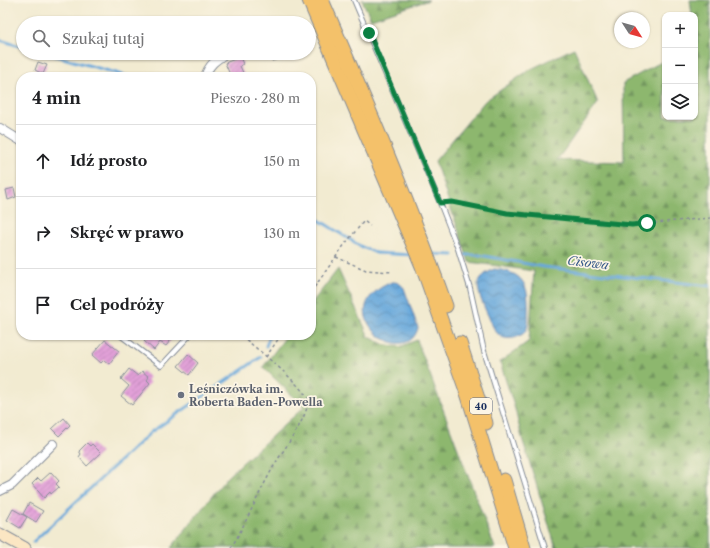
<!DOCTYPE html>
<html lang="pl">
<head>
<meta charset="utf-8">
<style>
  :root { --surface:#fff; --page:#f6f6f6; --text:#202124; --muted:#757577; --line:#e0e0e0 }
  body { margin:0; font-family:"Libre Caslon Text",serif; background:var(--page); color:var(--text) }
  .controls { position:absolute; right:12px; top:12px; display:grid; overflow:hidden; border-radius:8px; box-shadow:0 1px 3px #0004 }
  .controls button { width:36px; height:36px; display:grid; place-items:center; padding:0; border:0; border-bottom:1px solid var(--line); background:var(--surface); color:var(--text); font:20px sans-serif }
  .compass { position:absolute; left:614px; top:12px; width:36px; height:36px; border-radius:50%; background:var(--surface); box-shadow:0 1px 3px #0004; rotate:126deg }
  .stop { position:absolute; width:12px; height:12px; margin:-9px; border:3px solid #0b8043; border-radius:50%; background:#fff }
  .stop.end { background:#0b8043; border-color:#fff; box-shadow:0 1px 4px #0008 }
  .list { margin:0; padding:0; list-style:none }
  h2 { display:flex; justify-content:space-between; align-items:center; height:52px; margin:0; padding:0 16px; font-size:17px }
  h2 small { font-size:13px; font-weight:400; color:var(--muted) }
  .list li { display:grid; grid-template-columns:26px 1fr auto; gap:12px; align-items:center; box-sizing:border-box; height:72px; padding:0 16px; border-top:1px solid var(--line) }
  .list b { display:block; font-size:15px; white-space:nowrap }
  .list em { font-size:13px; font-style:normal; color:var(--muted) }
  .icon { flex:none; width:22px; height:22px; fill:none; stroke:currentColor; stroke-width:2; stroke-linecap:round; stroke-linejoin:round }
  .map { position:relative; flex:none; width:710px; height:548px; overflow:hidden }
  .search { position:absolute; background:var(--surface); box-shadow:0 1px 3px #0004; left:16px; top:16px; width:300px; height:44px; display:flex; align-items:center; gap:10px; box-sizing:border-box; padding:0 14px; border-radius:22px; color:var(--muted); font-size:15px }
  .panel { position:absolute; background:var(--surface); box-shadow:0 1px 3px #0004; left:16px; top:72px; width:300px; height:268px; border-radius:16px }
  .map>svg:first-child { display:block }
  .forest { fill:url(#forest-firs); stroke:#547366 }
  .water { fill:url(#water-waves); stroke:#426c9c }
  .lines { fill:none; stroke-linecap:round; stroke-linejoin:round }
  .stream { stroke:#68a8db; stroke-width:3 }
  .building { fill:url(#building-hatch) }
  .lane-casing { stroke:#868d98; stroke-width:6 }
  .street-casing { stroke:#868d98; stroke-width:10 }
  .secondary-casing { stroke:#868d98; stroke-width:13 }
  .primary-casing { stroke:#868d98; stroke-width:15 }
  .path { stroke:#868d98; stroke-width:1.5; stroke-dasharray:3 3; stroke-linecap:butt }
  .lane { stroke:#fff; stroke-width:4 }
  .street { stroke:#fff; stroke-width:8 }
  .secondary { stroke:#fbe6c3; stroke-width:11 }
  .primary { stroke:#f4c16a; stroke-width:13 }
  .route { stroke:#0b8043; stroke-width:5 }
  .worship-dot { fill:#6b7280; stroke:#fcf5e5; stroke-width:1.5 }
  .labels { text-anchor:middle; stroke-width:3.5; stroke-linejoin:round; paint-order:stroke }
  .shield { fill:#fcf5e5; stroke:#5e6a86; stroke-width:1 }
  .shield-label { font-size:10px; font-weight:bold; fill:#1b2f5e }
  .worship-label { font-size:11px; font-weight:bold; fill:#5b616d; stroke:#fcf5e5; text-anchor:start }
  .water-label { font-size:12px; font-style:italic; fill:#36598a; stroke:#fcf5e5 }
</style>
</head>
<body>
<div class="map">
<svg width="710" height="548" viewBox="0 0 710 548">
  <defs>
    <pattern id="forest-firs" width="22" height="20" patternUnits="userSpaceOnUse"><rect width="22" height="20" fill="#8db76e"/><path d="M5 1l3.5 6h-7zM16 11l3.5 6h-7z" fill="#72955e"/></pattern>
    <pattern id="water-waves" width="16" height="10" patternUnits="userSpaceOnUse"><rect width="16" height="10" fill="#68a8db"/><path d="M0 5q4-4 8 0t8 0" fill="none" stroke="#5589b5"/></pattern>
    <pattern id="building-hatch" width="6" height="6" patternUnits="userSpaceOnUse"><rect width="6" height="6" fill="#e2a0d8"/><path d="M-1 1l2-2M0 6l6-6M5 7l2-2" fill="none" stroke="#b683b2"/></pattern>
  </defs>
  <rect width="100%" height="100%" fill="#fcf5e5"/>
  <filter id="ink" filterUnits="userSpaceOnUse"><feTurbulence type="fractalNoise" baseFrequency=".025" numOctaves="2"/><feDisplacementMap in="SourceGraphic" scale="8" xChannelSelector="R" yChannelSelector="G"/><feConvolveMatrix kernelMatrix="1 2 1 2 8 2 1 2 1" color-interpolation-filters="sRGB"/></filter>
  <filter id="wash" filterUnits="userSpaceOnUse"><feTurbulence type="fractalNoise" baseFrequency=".012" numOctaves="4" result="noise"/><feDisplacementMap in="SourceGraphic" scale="16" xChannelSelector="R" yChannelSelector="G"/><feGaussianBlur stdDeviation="0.9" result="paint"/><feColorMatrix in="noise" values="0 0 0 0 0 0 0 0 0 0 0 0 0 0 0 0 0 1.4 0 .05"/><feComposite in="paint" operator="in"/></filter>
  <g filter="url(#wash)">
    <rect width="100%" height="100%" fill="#f2ebd1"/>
    <!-- forest -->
    <g class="forest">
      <polygon points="362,0 429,0 371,19"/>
      <polygon points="690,0 710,0 710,548 556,548 522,438 515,409 500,362 529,341 534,271 469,262 435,161 485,101 529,70 574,48 598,103 557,160 624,162 623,83 665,60 665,117 695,117 695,44 697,43 695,15 692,15"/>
      <polygon points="338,269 369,337 385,345 400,347 417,340 495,548 171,548 227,477 304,407 263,367 287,335 311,335 311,304"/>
    </g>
    <!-- water -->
    <g class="water">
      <path d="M494,269C523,272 529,284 528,312C528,318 529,327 525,332C522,335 518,337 514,338C500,341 495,332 490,320C485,308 478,296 478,283L485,274Z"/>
      <path d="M392,282C397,282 400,283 404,288L418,328C406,372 324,310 392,282Z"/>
    </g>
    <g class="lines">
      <!-- stream -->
      <g class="stream">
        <polyline points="0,40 23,47"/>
        <polyline points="45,53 130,77"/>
        <polyline points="311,215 360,246 376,253 413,255"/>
        <polyline points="431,254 453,255"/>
        <polyline points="465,255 479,255 544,267 710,286"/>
        <polyline points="266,346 270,335"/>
        <polyline points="33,542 151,432 261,357"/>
      </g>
    </g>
    <g id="blocks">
      <!-- building -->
      <g class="building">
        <polygon points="270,53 293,53 293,55 272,61"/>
        <polygon points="240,57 243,64 240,66 245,77 231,77 225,63"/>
        <polygon points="38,62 47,65 43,74 35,70"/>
        <polygon points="14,188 16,197 8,200 6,190"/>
        <polygon points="149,335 175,335 166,346 160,342 154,350 144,341"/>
        <polygon points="105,340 119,351 109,364 104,360 101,363 92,355"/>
        <polygon points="188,354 198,363 189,375 178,366"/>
        <polygon points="129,369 138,376 142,371 149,377 147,380 150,383 132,405 121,396 129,386 121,379"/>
        <polygon points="64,418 70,425 59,436 52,429"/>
        <polygon points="87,443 90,446 92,444 101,453 87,466 79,457 81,454 79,451"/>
        <polygon points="51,472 59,481 56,484 59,487 51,494 50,492 44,498 32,484 38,478 41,481"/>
        <polygon points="29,503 43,511 36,522 23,514"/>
        <polygon points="13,509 27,517 20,528 7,520"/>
      </g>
    </g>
  </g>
  <g filter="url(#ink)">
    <use href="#blocks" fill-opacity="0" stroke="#868d98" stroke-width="1"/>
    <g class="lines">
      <!-- lane casing -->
      <g class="lane-casing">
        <g id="lane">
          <polyline points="354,0 440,203 458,249 470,288 484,351 545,548"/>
          <polyline points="120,335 161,366 190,335"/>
        </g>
      </g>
      <!-- street casing -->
      <g class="street-casing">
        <g id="street">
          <path d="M205,77C209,64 216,60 227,53"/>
          <polyline points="0,128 21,141"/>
          <polyline points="0,491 12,485 53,444"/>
        </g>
      </g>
      <!-- secondary casing -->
      <g class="secondary-casing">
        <polyline id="secondary" points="0,534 25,548"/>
      </g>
      <!-- primary casing -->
      <g class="primary-casing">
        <g id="primary">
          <polyline points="309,0 422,266 468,396 515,548"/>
          <path d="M322,0C366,101 409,202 446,306"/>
          <polyline points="460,343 486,423"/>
          <polyline points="504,480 524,548"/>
        </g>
      </g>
      <!-- path -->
      <g class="path">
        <polyline points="446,202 452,202 507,213 631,225 710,218"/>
        <polyline points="336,257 366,270 392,272"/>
        <polyline points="311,292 345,244 364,221 370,226"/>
        <polyline points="266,357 281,335"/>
        <path d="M231,548C247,521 259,492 275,464C287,444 304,424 309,400C294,377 262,354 241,335"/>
      </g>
      <!-- lane -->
      <use href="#lane" class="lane"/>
      <!-- street -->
      <use href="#street" class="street"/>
      <!-- secondary -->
      <use href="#secondary" class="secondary"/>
      <!-- primary -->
      <use href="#primary" class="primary"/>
    </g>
  </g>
  <g class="lines" filter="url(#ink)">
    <!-- route -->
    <polyline class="route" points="369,33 440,203 452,202 507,213 632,225 647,223"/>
  </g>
  <!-- markers -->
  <circle class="worship-dot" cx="181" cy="395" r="4"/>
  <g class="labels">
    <!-- shield labels -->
    <rect class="shield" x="470" y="398" width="22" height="16" rx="3"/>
    <g class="shield-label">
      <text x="481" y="410">40</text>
    </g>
    <!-- worship labels -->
    <g class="worship-label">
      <text x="189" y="393">Leśniczówka im.<tspan x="189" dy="13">Roberta Baden-Powella</tspan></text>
    </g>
    <!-- water labels -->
    <g class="water-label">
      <text transform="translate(588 263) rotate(7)" y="4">Cisowa</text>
    </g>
  </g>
</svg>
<div class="controls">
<button>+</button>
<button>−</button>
<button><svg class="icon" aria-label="layers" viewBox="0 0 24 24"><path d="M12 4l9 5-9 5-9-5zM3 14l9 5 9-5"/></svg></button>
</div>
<svg class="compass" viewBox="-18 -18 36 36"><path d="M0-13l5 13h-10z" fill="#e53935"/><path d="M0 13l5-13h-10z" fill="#757577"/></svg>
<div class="stop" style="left:647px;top:223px"></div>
<div class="stop end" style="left:369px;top:33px"></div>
<div class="search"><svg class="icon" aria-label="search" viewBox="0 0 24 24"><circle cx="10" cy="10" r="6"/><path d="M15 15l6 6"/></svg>Szukaj tutaj</div>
<section class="panel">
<h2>4 min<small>Pieszo · 280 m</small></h2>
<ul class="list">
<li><svg class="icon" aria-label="ahead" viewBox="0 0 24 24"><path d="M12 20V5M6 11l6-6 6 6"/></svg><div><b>Idź prosto</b></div><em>150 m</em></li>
<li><svg class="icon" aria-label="right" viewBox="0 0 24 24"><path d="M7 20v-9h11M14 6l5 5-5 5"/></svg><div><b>Skręć w prawo</b></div><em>130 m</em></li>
<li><svg class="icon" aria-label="arrive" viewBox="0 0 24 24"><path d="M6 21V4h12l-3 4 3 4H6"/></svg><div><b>Cel podróży</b></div></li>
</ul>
</section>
</div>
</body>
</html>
